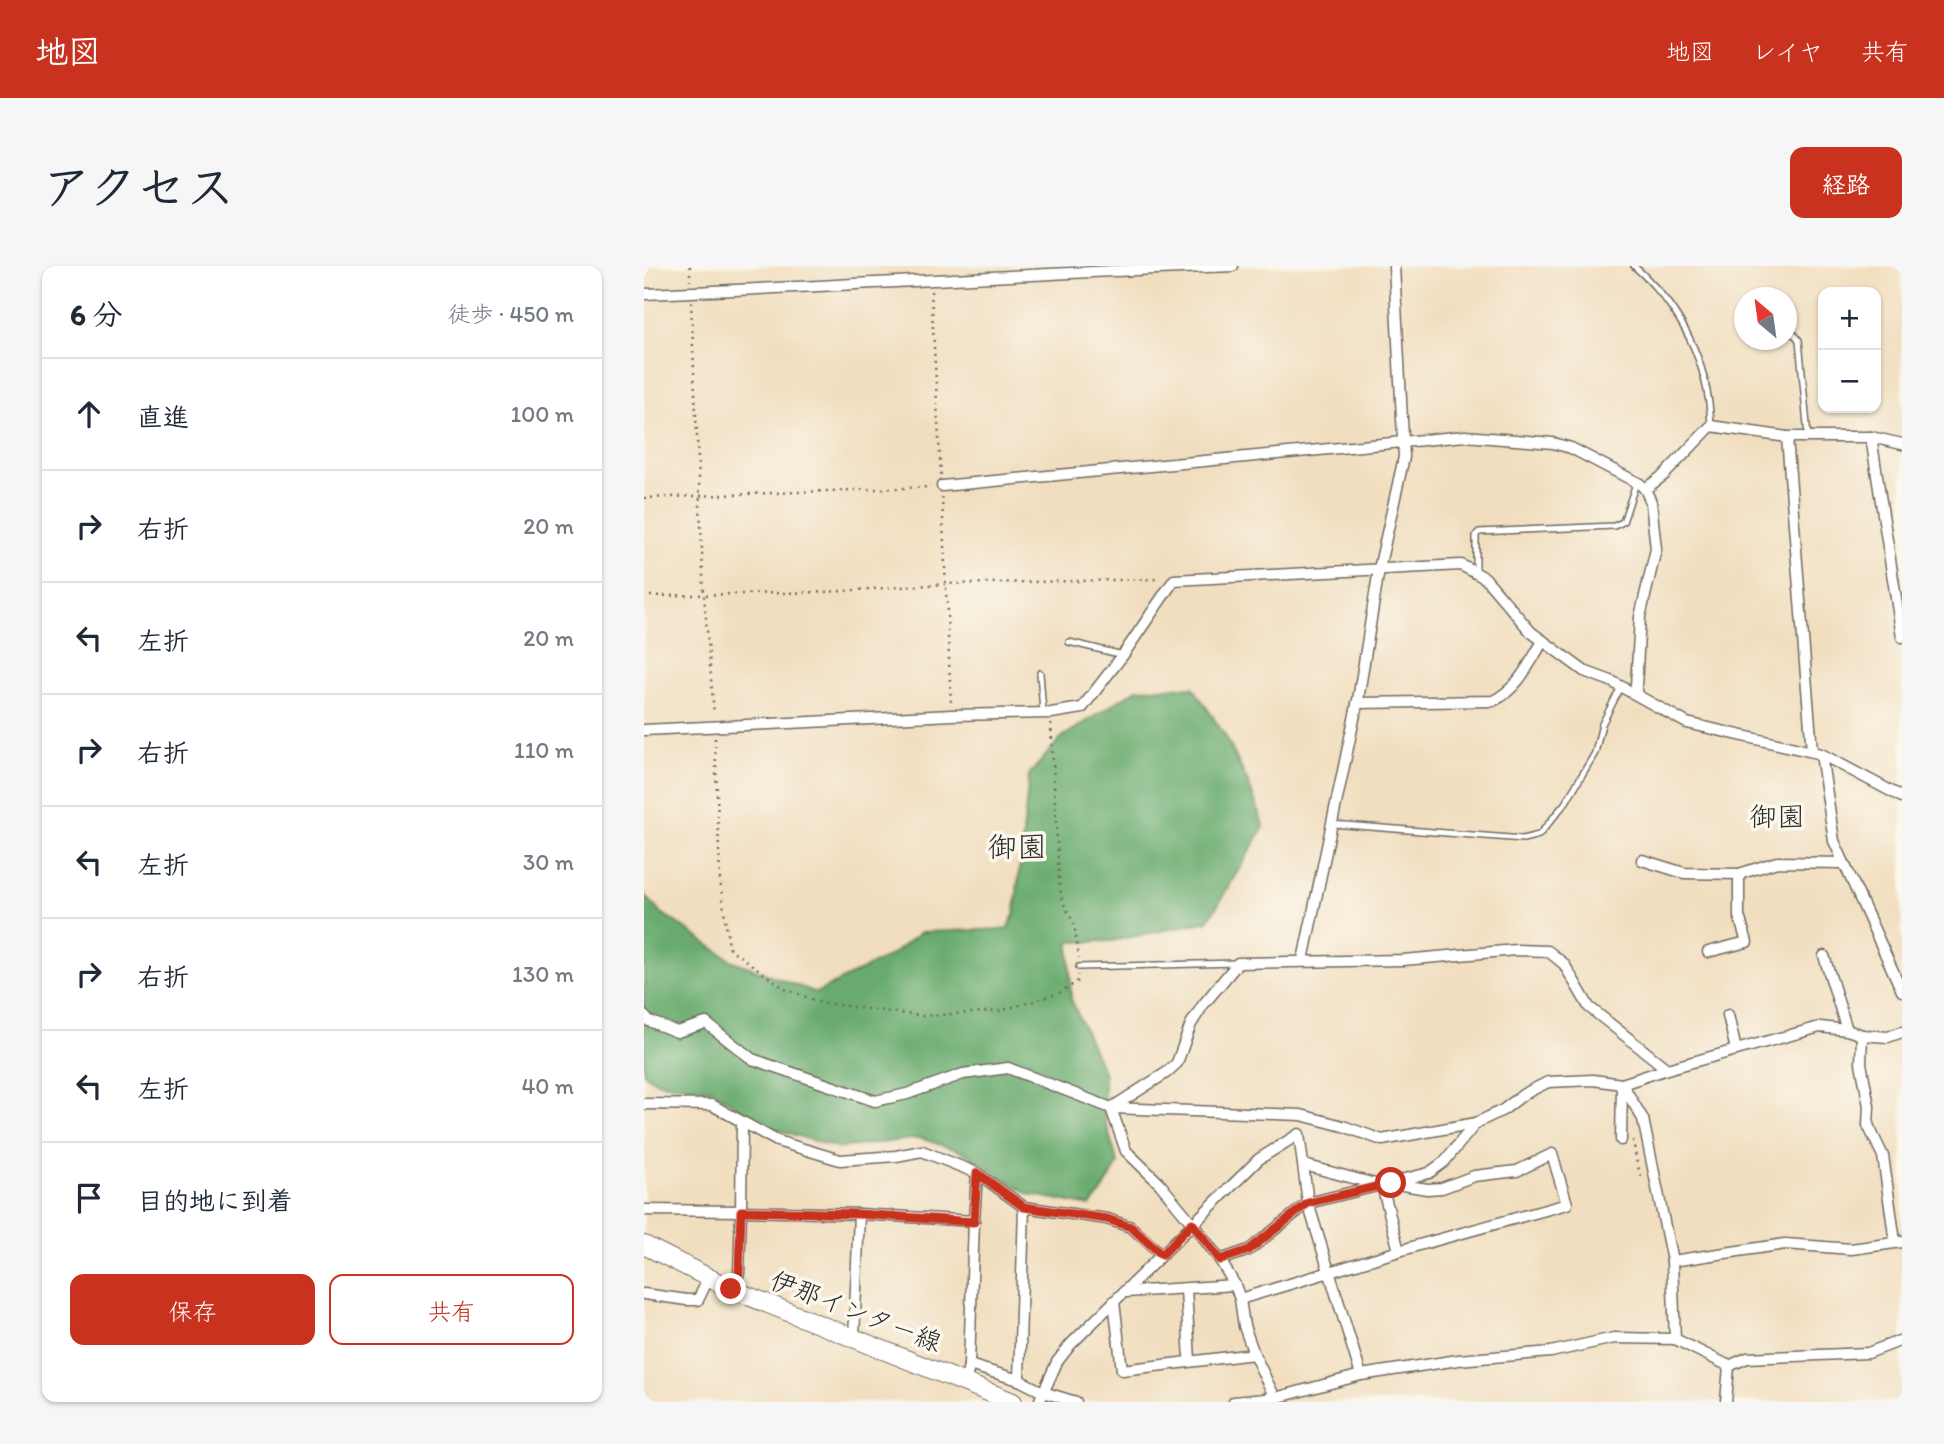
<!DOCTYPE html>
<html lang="ja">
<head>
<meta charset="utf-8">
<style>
  :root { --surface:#fff; --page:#f6f6f7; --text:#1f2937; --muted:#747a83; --line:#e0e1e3; --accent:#c8321e }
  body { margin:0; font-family:Itim,"Klee One",sans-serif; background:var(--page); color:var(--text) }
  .controls { position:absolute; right:21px; top:21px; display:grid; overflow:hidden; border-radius:14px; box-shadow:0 2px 5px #0004 }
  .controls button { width:63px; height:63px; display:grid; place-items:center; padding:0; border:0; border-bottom:2px solid var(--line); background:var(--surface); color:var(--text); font:35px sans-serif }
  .compass { position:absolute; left:1090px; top:21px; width:63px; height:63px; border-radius:50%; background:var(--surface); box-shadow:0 2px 5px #0004; rotate:331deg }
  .stop { position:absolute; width:21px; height:21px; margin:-16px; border:5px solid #c8321e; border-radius:50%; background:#fff }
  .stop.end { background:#c8321e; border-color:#fff; box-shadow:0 2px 7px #0008 }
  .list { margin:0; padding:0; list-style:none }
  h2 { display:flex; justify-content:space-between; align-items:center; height:91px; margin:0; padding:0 28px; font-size:30px }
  h2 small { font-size:23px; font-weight:400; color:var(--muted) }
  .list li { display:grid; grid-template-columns:46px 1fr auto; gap:21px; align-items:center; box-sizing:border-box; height:112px; padding:0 28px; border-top:2px solid var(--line) }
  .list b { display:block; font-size:26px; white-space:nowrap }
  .list em { font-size:23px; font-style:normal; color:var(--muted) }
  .actions { display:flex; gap:14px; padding:21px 28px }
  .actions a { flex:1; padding:16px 0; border:2px solid var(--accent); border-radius:14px; text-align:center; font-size:24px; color:var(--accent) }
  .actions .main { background:var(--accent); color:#fff }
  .icon { flex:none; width:38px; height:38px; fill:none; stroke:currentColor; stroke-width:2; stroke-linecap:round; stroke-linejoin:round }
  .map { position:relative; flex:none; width:1258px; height:1136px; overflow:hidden; border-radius:14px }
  header { display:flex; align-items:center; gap:42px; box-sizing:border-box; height:98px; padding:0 35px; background:var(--accent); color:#fff }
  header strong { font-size:33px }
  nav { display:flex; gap:38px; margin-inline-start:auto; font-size:24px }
  .intro { display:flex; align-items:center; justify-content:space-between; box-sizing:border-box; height:168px; padding:0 42px }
  h1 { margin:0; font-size:49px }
  .button { padding:18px 32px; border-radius:14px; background:var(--accent); color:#fff; font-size:24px; font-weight:700 }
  main { display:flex; gap:42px; padding:0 42px }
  aside { flex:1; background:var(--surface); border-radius:14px; box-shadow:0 2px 5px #0004 }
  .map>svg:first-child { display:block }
  .forest { fill:#69ab6e; stroke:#4a6b4c; stroke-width:2 }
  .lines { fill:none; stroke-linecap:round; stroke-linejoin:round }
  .lane-casing { stroke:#706a5f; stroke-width:8 }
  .street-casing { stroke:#706a5f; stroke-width:13 }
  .primary-casing { stroke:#706a5f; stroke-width:20 }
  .path { stroke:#706a5f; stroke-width:2.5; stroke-dasharray:2 5; stroke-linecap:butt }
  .lane { stroke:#fff; stroke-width:5 }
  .street { stroke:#fff; stroke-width:10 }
  .primary { stroke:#fff; stroke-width:18 }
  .route { stroke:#c8321e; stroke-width:9 }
  .labels { text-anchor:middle; stroke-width:7; stroke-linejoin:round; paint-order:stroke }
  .street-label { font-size:26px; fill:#2b2b2b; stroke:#fbf7ec }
  .neighbourhood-label { font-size:28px; fill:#2b2b2b; stroke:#fbf7ec }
  .quarter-label { font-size:30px; fill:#2b2b2b; stroke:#fbf7ec }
</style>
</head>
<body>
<header>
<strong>地図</strong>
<nav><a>地図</a><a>レイヤ</a><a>共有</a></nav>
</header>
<div class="intro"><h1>アクセス</h1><a class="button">経路</a></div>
<main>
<aside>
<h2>6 分<small>徒歩 · 450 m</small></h2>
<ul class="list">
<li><svg class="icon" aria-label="ahead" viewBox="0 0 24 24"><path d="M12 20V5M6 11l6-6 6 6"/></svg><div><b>直進</b></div><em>100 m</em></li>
<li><svg class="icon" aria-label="right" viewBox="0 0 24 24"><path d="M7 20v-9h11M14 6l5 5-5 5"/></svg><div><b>右折</b></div><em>20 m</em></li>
<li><svg class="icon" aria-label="left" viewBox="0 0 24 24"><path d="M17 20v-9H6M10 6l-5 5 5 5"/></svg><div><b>左折</b></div><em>20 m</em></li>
<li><svg class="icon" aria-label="right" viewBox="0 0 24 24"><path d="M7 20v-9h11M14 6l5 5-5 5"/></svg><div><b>右折</b></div><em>110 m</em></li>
<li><svg class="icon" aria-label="left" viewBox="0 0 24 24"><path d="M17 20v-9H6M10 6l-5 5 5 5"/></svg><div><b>左折</b></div><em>30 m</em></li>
<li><svg class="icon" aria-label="right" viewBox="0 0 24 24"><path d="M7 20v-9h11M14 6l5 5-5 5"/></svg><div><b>右折</b></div><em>130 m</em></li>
<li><svg class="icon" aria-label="left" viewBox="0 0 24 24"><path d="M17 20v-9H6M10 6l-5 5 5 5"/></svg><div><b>左折</b></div><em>40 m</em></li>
<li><svg class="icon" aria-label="arrive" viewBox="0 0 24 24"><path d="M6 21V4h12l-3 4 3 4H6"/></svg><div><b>目的地に到着</b></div></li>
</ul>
<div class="actions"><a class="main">保存</a><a>共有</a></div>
</aside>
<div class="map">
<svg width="1258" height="1136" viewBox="0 0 1258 1136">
  <rect width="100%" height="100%" fill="#fbf7ec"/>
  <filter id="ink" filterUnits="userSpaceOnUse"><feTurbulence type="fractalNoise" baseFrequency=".0143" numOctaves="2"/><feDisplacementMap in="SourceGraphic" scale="14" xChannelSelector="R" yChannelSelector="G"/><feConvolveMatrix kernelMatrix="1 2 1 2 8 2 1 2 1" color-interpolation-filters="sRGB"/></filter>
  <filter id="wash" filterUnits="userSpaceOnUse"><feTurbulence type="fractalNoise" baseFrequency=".00686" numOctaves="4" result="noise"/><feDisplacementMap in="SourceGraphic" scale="28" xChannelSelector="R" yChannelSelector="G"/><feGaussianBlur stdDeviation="1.57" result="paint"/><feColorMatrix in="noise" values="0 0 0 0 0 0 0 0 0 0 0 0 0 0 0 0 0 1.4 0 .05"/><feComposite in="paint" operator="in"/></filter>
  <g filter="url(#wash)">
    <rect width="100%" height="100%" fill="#f1debf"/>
    <!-- forest -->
    <polygon class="forest" points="549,421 582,471 605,519 620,561 564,655 468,675 425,676 427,733 460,808 460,851 474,898 458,926 446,940 385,928 319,886 276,872 194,882 118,859 69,824 15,817 0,808 0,628 15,645 87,694 172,727 249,688 277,666 364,663 371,646 385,509 417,472 493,423"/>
  </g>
  <g filter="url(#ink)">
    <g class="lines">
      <!-- lane casing -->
      <g class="lane-casing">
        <g id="lane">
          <path d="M990,0C1038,43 1064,95 1067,159"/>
          <polyline points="1142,68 1150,68 1155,74 1164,170"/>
          <polyline points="832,307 832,269 835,266 970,260 979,256 992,217"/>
          <polyline points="425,376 479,389"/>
          <polyline points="396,407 399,446"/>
          <polyline points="688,558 879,573 895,569 922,536 951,487 958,458 977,421"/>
          <polyline points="435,701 593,697"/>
        </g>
      </g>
      <!-- street casing -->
      <g class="street-casing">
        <g id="street">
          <path d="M0,28C197,20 393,7 589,0"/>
          <polyline points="1143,171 1168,485"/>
          <polyline points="1227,171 1258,371"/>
          <polyline points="298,220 821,170 909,177 927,182 996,218 1001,223 1007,236 1012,283 996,351 992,420 994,429"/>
          <polyline points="1001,223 1020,209 1067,160 1143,171 1227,171 1258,178"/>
          <path d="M713,437L849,435C874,423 885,398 899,375"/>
          <polyline points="0,464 308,449 407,447 438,442 479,389 530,314 817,299 841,312 887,366 940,405 967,415 1043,457 1177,488 1258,531"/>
          <polyline points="1177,488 1190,575 1258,725"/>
          <polyline points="998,594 1040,607 1095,608 1133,596 1198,597"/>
          <polyline points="1064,686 1103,676 1095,650 1095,608"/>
          <polyline points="1180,690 1203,764"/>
          <polyline points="659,694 714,434 735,303 760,191 750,0"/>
          <polyline points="1084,749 1092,784"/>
          <polyline points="0,750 5,755 33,766 62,757 108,793 231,835 263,828 319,808 364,802 467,842 657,849 699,860 738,874 832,857 859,844 880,828 904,816 949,814 978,818 1023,803 1176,761 1203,764 1218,769 1244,771 1258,766"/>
          <polyline points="1218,769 1217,797 1225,840 1224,859 1239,890 1251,976"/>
          <polyline points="978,818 999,853 1028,995 1031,1073 1085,1100 1103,1092 1224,1087 1258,1074"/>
          <polyline points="0,838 68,839 133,875 196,894 252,890 278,885 333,907 380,941 463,953 487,961 518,989"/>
          <polyline points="467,842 522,807 533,797 547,758 559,739 594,697 759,694 872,684 904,685 920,698 945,741 1023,803"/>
          <polyline points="467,842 482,885 516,918 548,957 576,994 591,1019 596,1033 600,1060 610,1088 631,1132"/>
          <polyline points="98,856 97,945 215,948 210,1073"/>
          <polyline points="977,874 978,821"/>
          <polyline points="660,899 735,919"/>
          <polyline points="738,919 755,985"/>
          <polyline points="380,941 375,1114 399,1126 432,1136"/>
          <polyline points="0,944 97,945 95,1007 87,1023"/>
          <polyline points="215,948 330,955 333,907"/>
          <polyline points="576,994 605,984 664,937 717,1109 631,1132 590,1136"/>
          <polyline points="1028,995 1141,978 1207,983 1258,976"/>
          <polyline points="542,1023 546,1095"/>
          <polyline points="482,1026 591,1019"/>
          <polyline points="0,1028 43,1034 54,1034 64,1013"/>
          <polyline points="596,1033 775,979 923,938 908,888 873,905 830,910 798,922 783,923 753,918"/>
          <polyline points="470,1035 478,1104 610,1088"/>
          <polyline points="325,1099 375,1114"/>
          <polyline points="717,1109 814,1094 907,1086 970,1072 1031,1073"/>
          <polyline points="322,1116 325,1099 330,955"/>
          <polyline points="395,1136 413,1096 427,1078 615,893 655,868 664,937 785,907 800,896 832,857"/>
          <polyline points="1082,1136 1085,1100"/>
        </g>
      </g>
      <!-- primary casing -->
      <g class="primary-casing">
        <polyline id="primary" points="0,979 87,1023 369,1136"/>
      </g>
      <!-- path -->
      <g class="path">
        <polyline points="46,0 46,15"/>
        <polyline points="287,25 297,211"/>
        <polyline points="47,36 60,329 70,448"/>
        <polyline points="298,231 307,438"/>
        <polyline points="0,232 287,221"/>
        <polyline points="6,330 182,326 301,318 516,313"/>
        <polyline points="407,457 415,615 418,634 430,658 435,692"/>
        <polyline points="71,472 76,613 85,682 141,723 178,737 278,750 356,745 413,728 433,716 434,709"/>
        <polyline points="989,874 993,898 998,912"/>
      </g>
      <!-- lane -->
      <use href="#lane" class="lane"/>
      <!-- street -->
      <use href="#street" class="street"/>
      <!-- primary -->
      <use href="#primary" class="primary"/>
    </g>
  </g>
  <g class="lines" filter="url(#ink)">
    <!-- route -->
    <polyline class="route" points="87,1023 95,1007 97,945 215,948 330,956 333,907 380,941 463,953 487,961 518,989 548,957 576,994 605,984 664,937 747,917"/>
  </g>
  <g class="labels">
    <!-- street labels -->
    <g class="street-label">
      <text transform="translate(212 1045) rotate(21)" y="9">伊那インター線</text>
    </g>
    <!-- neighbourhood labels -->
    <g class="neighbourhood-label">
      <text x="1133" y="560">御園</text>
    </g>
    <!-- quarter labels -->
    <g class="quarter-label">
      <text x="373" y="591">御園</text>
    </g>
  </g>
</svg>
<div class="controls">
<button>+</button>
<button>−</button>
</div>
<svg class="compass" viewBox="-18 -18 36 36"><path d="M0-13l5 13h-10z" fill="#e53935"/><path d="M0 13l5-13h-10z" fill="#747a83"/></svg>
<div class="stop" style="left:747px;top:917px"></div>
<div class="stop end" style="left:87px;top:1023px"></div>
</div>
</main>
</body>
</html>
